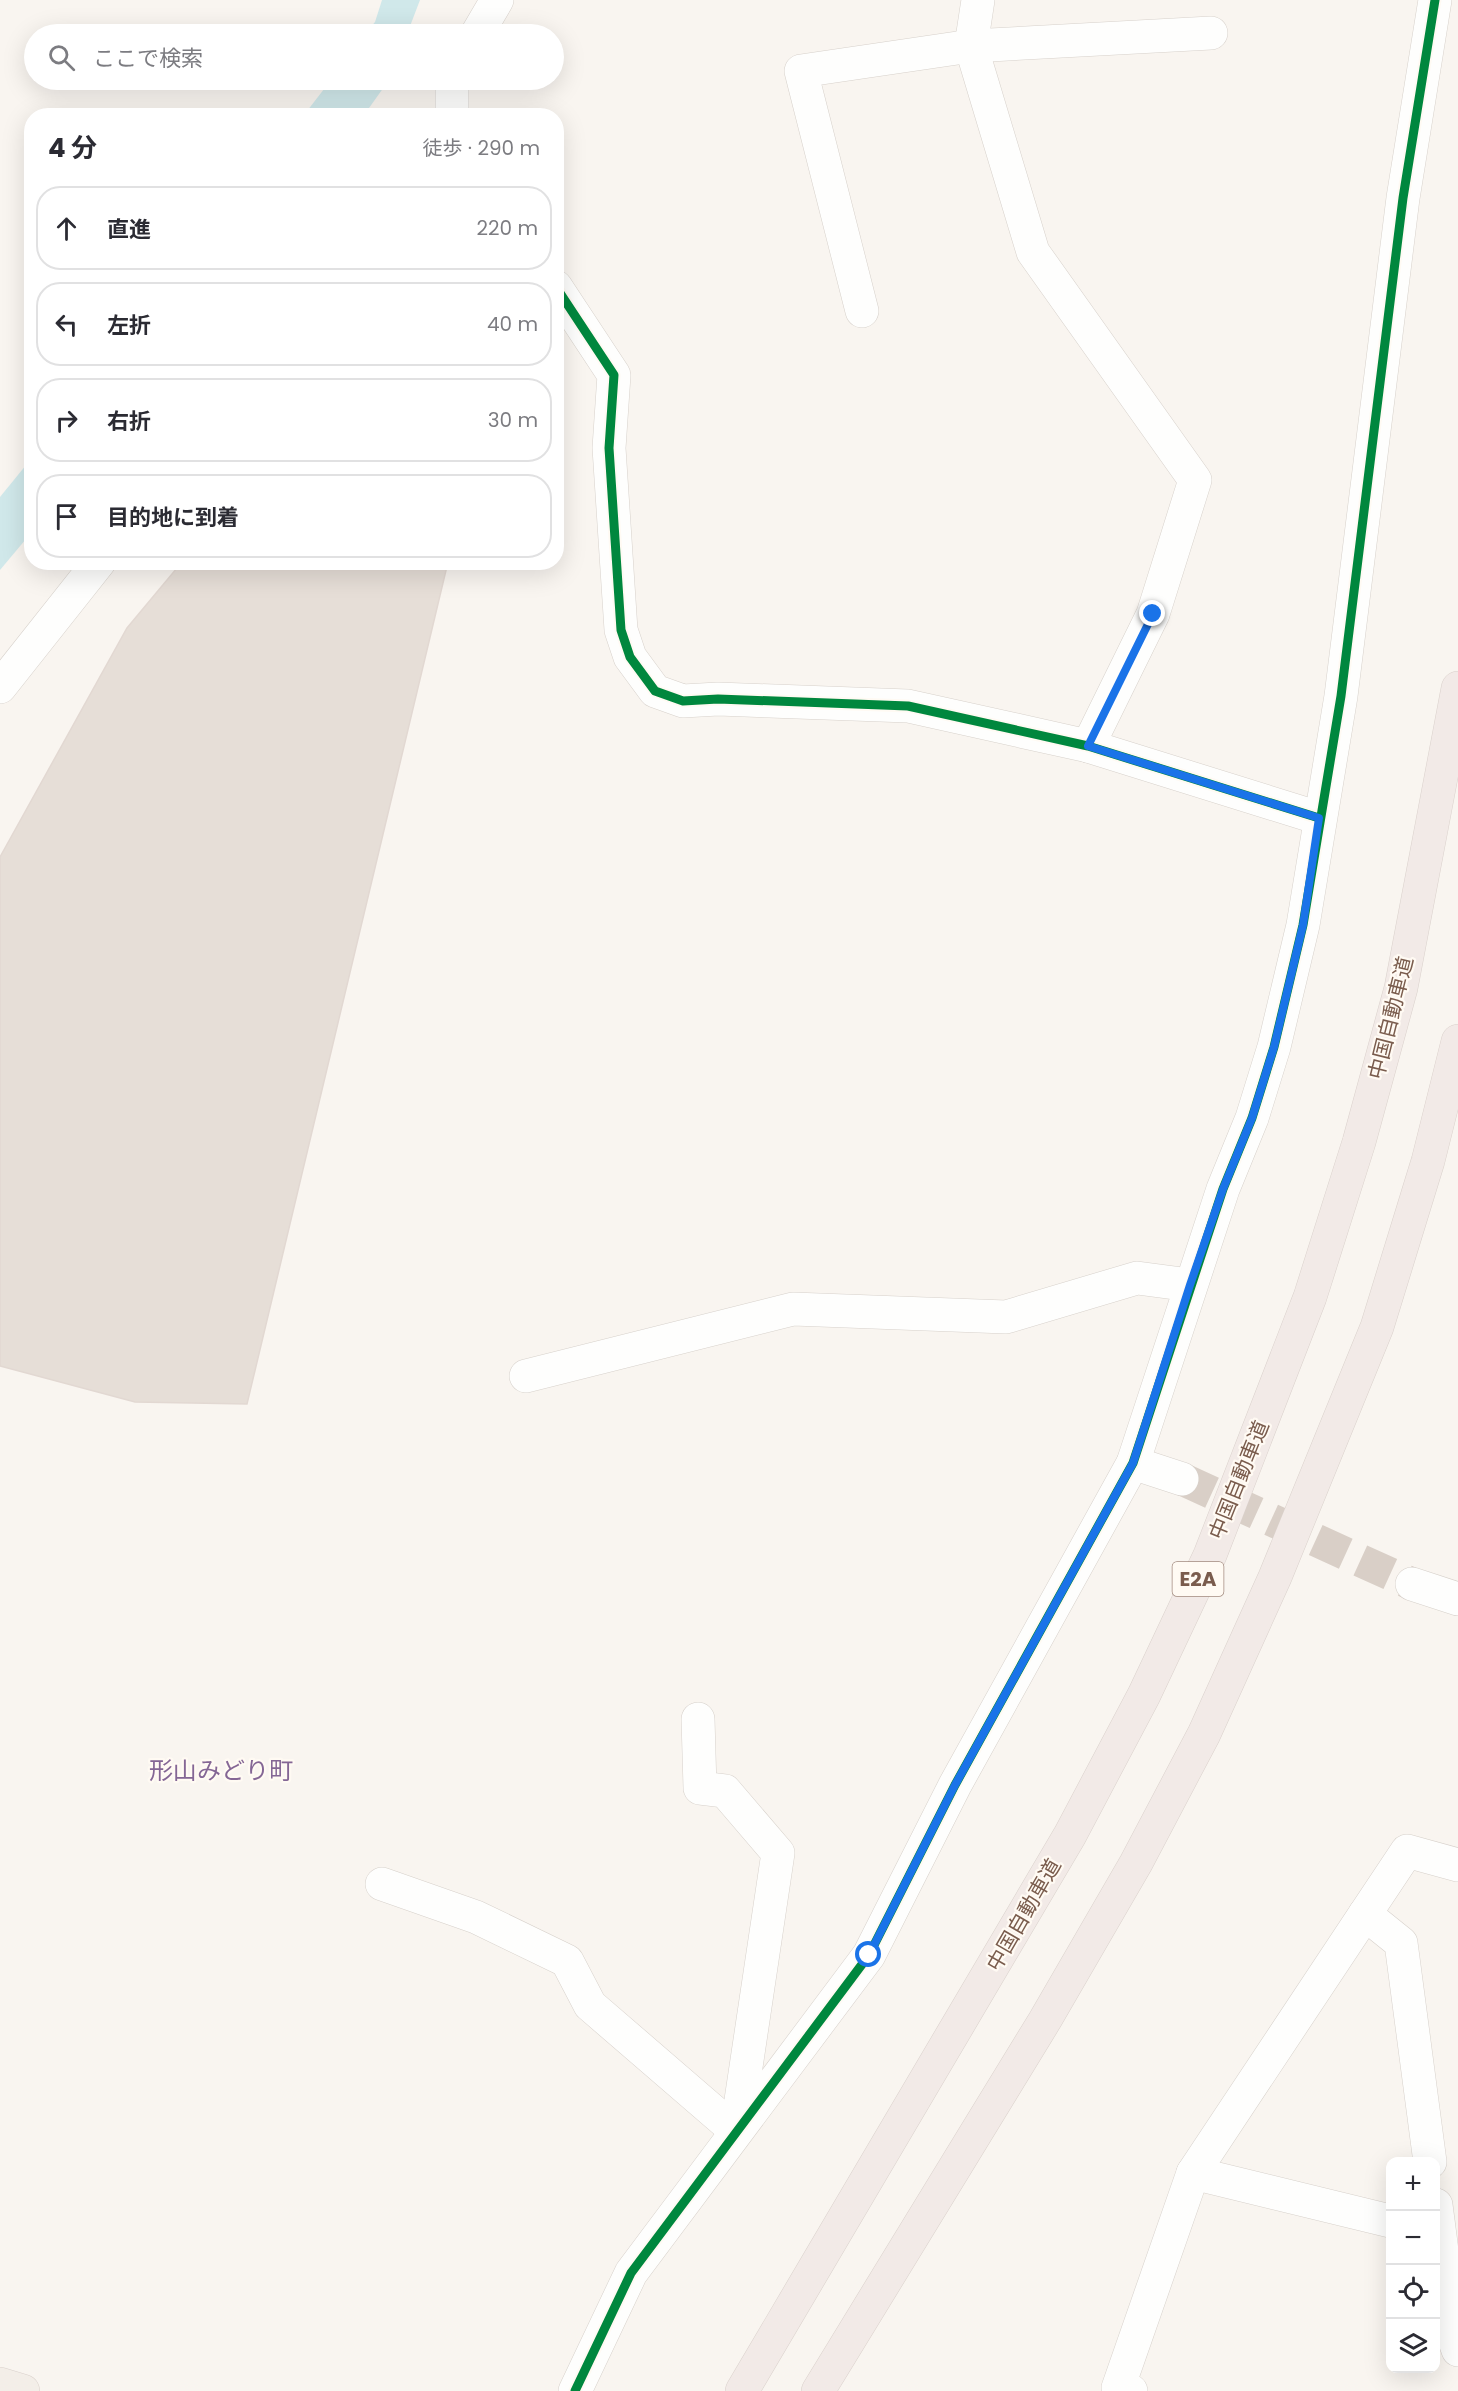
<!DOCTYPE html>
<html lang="ja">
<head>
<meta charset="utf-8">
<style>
  :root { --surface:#fff; --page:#f7f7f7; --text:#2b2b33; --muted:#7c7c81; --line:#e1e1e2 }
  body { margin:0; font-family:Poppins,"Noto Sans JP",sans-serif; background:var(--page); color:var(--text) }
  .controls { position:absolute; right:18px; bottom:18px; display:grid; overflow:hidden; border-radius:12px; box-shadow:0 6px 24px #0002 }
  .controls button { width:54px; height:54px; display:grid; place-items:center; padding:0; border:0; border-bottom:2px solid var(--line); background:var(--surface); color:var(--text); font:30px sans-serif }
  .stop { position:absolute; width:18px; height:18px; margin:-14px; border:4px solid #1a73e8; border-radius:50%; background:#fff }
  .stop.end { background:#1a73e8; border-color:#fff; box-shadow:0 2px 6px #0008 }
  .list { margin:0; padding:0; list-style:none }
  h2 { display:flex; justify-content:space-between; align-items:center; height:78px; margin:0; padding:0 24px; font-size:26px }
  h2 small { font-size:20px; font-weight:400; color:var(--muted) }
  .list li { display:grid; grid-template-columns:39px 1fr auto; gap:18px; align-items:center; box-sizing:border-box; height:84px; margin:0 12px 12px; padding:0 12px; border:2px solid var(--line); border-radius:24px }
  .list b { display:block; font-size:22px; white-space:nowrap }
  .list em { font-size:20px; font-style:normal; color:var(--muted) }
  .icon { flex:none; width:33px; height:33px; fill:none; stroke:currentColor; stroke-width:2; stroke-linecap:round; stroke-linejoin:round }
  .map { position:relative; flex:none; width:1458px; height:2391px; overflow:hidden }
  .search { position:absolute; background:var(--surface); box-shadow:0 6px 24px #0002; left:24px; top:24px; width:540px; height:66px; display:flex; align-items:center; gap:15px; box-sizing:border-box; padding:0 21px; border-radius:33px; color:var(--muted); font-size:22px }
  .panel { position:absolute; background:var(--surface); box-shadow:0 6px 24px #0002; left:24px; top:108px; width:540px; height:462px; border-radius:24px }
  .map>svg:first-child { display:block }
  .water { fill:#d0e8ea }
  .building { fill:#e6ded7; stroke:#e2d8d2; stroke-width:1.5 }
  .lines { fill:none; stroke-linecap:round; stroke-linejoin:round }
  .minor-tunnel { stroke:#d9cfc7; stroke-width:33; stroke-dasharray:33 16; stroke-linecap:butt }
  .minor-casing { stroke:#d7d1cb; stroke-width:34 }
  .major-casing { stroke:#dad1cc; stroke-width:34 }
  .highway-casing { stroke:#dad1cc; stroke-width:34 }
  .minor { stroke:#fefefd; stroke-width:33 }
  .major { stroke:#f3eee8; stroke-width:33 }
  .highway { stroke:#f2eae7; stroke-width:33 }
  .cycleway-casing { stroke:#fffaf3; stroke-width:13 }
  .cycleway { stroke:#00873e; stroke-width:9 }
  .route { stroke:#1a73e8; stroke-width:8 }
  .labels { text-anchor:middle; stroke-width:4.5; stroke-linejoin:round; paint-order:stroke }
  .shield { fill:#fffaf3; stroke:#a28b7f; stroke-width:1.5 }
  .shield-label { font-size:20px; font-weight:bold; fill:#7a5c4d }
  .street-label { font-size:21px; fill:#7a5c4d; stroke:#fffaf3 }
  .quarter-label { font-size:24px; fill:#846695; stroke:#fffaf3 }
</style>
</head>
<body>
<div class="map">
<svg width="1458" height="2391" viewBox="0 0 1458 2391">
  <rect width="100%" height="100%" fill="#f9f5f0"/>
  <!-- water -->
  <g class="water">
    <polygon points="382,0 420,0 407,34 365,34 375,22"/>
    <polygon points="331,80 389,80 364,115 304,115"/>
    <polygon points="31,459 31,533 0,570 0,497"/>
  </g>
  <!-- building -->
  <polygon class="building" points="182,562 448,562 247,1404 135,1402 0,1366 0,857 127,628"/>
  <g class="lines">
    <!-- minor-tunnel -->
    <polyline class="minor-tunnel" points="1182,1479 1412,1584"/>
    <!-- minor casing -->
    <g class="minor-casing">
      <g id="minor">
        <polyline points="978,0 971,46 1033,252 1195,480 1153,614 1088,746"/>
        <polyline points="477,34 497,0"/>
        <polyline points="452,113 452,80"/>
        <polyline points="556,287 614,375 609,448 621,630 630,657 655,691 683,701 718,699 908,706 1088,746 1319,818"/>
        <polyline points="862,311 801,71 971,46 1211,33"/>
        <polyline points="0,687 99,562"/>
        <polyline points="526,1376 793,1309 1006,1317 1137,1278 1190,1285"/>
        <polyline points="1133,1463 1182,1479"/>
        <polyline points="1412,1584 1458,1599"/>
        <polyline points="698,1719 700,1788 725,1791 778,1853 737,2127"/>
        <polyline points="382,1884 476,1917 567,1961 590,2005 736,2131"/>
        <polyline points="1365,1914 1407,1851 1458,1865"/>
        <polyline points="1436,2205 1453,2336 1458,2350"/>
        <polyline points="1390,2221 1193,2173 1365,1914 1401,1943 1430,2162"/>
        <polyline points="575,2391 631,2273 869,1955 955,1785 1133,1463 1223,1189 1252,1118 1274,1047 1303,925 1341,696 1403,198 1435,0"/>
        <polyline points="1131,2391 1118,2388 1193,2173"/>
      </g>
    </g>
    <!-- major casing -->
    <g class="major-casing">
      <polyline id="major" points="0,2384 23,2391"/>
    </g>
    <!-- highway casing -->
    <g class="highway-casing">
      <g id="highway">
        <polyline points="742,2391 1070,1835 1144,1695 1210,1555 1310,1297 1359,1142 1401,988 1458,688"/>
        <polyline points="818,2391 1045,2020 1136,1863 1204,1734 1275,1577 1377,1327 1428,1161 1458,1041"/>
      </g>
    </g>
    <!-- minor -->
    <use href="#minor" class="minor"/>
    <!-- major -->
    <use href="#major" class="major"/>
    <!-- highway -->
    <use href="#highway" class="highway"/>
    <!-- cycleway casing -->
    <g class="cycleway-casing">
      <g id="cycleway">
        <polyline points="556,287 614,375 609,448 621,630 630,657 655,691 683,701 718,699 908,706 1088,746 1319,818"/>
        <polyline points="575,2391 631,2273 869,1955 955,1785 1133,1463 1223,1189 1252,1118 1274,1047 1303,925 1341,696 1403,198 1435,0"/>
      </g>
    </g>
    <!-- cycleway -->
    <use href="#cycleway" class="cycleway"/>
  </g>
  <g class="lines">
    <!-- route -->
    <polyline class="route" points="869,1955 955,1785 1133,1463 1190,1285 1223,1189 1252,1118 1274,1047 1303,925 1319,818 1088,746 1153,614"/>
  </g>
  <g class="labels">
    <!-- shield labels -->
    <rect class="shield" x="1172.5" y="1562" width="51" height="34" rx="4.5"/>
    <g class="shield-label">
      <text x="1198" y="1586">E2A</text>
    </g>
    <!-- street labels -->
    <g class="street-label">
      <text transform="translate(1391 1018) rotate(-76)" y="7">中国自動車道</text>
      <text transform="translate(1239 1480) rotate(-68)" y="7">中国自動車道</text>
      <text transform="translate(1024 1915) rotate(-60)" y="7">中国自動車道</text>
    </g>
    <!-- quarter labels -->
    <g class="quarter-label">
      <text x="221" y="1779">形山みどり町</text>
    </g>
  </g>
</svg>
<div class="controls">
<button>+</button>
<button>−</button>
<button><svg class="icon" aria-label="locate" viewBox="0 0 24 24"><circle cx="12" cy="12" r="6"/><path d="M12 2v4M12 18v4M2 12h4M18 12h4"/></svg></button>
<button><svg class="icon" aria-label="layers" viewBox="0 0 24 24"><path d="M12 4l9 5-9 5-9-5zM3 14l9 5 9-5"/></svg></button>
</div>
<div class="stop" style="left:869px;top:1955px"></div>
<div class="stop end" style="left:1153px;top:614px"></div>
<div class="search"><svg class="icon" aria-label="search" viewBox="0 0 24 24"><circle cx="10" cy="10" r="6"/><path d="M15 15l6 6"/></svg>ここで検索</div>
<section class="panel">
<h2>4 分<small>徒歩 · 290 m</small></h2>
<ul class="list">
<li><svg class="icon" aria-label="ahead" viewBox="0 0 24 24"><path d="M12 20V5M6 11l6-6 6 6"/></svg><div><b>直進</b></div><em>220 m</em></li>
<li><svg class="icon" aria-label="left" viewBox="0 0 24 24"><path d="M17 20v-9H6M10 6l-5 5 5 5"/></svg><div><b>左折</b></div><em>40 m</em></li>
<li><svg class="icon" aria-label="right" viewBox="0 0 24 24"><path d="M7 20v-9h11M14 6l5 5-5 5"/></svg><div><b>右折</b></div><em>30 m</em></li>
<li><svg class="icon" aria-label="arrive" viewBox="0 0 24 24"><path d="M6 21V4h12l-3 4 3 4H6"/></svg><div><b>目的地に到着</b></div></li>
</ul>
</section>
</div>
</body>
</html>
